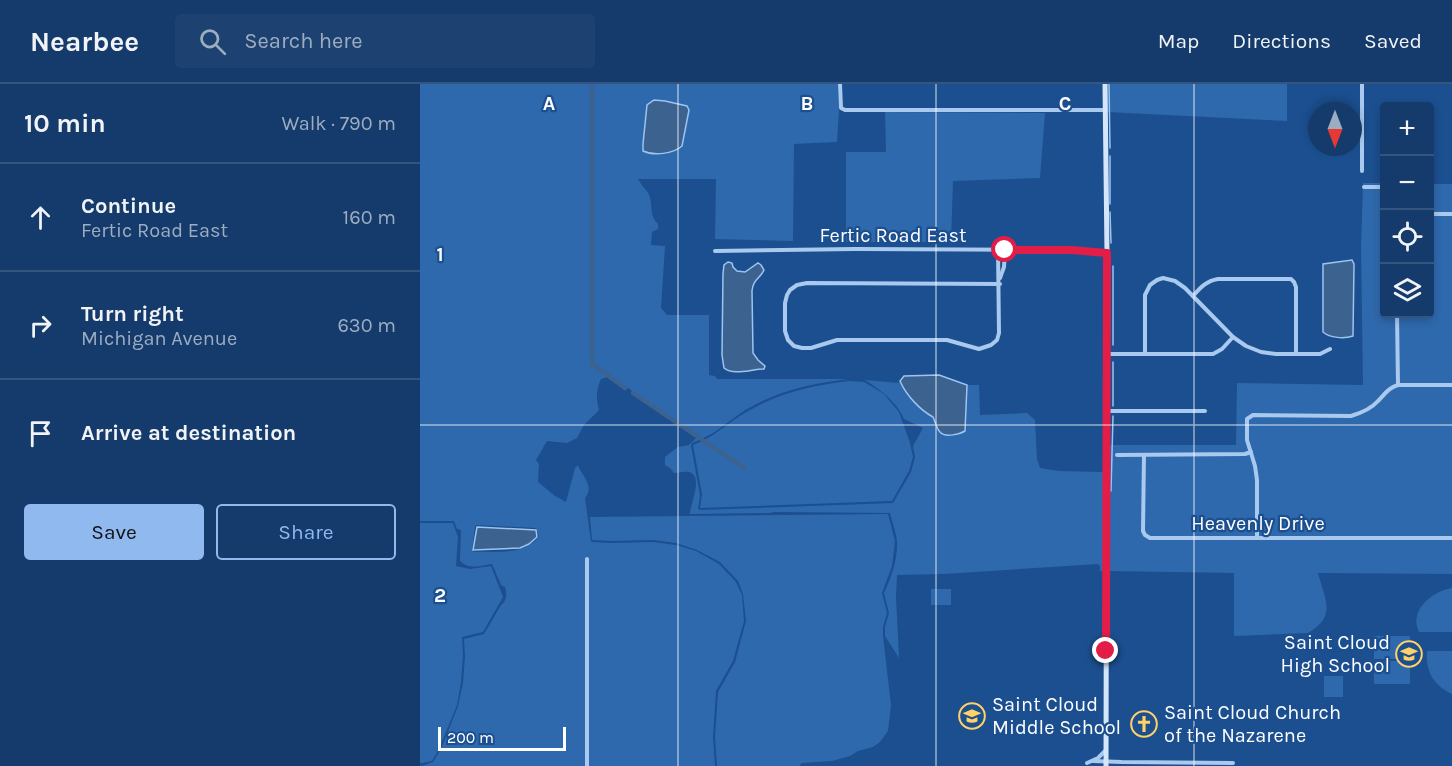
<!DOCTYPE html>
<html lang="en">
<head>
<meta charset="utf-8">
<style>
  :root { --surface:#143b6b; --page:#1d4271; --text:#f1f3f6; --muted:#9dadc1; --line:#33557e; --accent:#90b9f0 }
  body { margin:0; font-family:Karla,sans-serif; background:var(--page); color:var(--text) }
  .controls { position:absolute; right:18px; top:18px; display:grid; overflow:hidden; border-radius:6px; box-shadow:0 3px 9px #0003 }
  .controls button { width:54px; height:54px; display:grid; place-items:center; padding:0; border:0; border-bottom:2px solid var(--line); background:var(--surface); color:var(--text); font:30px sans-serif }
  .compass { position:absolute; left:888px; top:18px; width:54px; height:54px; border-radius:50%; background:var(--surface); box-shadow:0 3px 9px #0003; rotate:180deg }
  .scale { position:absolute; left:18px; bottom:15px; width:128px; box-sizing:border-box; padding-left:6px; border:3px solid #fff; border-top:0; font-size:16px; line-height:21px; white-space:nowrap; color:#fff; -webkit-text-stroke:4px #1b4f8f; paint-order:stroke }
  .stop { position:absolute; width:18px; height:18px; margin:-14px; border:4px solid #e11d48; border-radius:50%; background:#fff }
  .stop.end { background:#e11d48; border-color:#fff; box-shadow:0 2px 6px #0008 }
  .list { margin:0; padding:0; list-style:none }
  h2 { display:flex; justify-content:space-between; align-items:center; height:78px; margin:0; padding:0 24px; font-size:26px }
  h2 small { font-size:20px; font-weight:400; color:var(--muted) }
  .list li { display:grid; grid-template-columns:39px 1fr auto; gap:18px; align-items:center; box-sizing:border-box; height:108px; padding:0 24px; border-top:2px solid var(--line) }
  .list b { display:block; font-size:22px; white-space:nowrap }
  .list p { margin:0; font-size:20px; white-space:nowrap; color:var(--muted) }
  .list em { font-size:20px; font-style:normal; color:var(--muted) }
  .actions { display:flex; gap:12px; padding:18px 24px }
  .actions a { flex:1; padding:14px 0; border:2px solid var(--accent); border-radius:6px; text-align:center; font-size:21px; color:var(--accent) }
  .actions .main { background:var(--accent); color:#111 }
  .icon { flex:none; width:33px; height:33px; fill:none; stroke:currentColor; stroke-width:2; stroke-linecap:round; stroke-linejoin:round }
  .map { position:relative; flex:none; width:1032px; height:682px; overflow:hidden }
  header { display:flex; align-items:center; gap:36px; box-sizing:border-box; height:84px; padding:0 30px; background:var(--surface); border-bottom:2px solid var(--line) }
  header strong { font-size:28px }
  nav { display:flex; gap:33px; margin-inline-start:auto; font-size:21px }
  .search { width:420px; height:54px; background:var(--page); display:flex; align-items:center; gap:15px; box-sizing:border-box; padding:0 21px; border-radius:6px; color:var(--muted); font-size:22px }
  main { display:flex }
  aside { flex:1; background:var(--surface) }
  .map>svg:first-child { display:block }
  .green { fill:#2e69ad; fill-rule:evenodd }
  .water { fill:#3c6290; stroke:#9cc4f0; stroke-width:1.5 }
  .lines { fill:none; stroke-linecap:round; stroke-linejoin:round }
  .stream { stroke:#9cc4f0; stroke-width:1.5 }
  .canal { stroke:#3c6290; stroke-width:4.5 }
  .street { stroke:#a9c9ee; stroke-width:4 }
  .secondary { stroke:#d6e6fa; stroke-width:5 }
  .route { stroke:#e11d48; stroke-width:8 }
  .grid { fill:none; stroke:#fff; stroke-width:1.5; stroke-opacity:0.55 }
  .labels { text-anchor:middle; stroke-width:4.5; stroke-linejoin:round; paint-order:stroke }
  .street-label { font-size:20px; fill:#fff; stroke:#1b4f8f }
  .poi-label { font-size:20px; fill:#fff; stroke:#1b4f8f; text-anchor:start }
  .grid-label { font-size:20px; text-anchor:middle; font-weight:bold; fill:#fff; stroke:#1b4f8f; stroke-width:4.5; stroke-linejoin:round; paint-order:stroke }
</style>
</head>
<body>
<header>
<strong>Nearbee</strong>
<div class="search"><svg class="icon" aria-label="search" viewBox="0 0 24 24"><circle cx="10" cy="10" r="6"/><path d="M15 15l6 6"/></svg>Search here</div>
<nav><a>Map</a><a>Directions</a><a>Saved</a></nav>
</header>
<main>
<aside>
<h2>10 min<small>Walk · 790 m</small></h2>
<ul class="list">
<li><svg class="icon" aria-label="ahead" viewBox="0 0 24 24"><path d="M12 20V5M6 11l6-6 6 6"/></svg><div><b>Continue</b><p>Fertic Road East</p></div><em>160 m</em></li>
<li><svg class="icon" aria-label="right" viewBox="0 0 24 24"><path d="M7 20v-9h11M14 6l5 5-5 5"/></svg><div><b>Turn right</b><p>Michigan Avenue</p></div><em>630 m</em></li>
<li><svg class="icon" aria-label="arrive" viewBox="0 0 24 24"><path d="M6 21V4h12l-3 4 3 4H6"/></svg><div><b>Arrive at destination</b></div></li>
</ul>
<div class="actions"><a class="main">Save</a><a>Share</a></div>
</aside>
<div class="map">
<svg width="1032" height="682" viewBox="0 0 1032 682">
  <rect width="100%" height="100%" fill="#1b4f8f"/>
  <!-- green -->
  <g class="green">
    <path d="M0,0H418L419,27L417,58L374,60L373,157L295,155L296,95H218C221,101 227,106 229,111C234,124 228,129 238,140V145L232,148L231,161L245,162L241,224L247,231H289V291L295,292L297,295H428C394,299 361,306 331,323C317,330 306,341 293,349C286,353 279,356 272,359L271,362L280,411L278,425L280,426L473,419L491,388L495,373L493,362L503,344L484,335C476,317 462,307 445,296L478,299L480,297L493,317L507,330L513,333L523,350H533L545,347L547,301H559L560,331L607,329L615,336L617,375L620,384L639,387L684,388L683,487H680V482L678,480L524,490L477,491L476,513L479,574L465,552V543L469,529L464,509C471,494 478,475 477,457C476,448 472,438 470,429L353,428L350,429L270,430C270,420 284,392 269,388C264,387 258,389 254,389L250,384L245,381V373L258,363L269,361L277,353L191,292L181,295C176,305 176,315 179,326L164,341L157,354L147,359L127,357L116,376L119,380L118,398L135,412L146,418L155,384L158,381C162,393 175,401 165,414L171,458L191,459L233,458L256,461L276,467L299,480L316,498L322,511L324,537L313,577L296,607L293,653L295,682H0V681L2,682L13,678L21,665L38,622L43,599L45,572L44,555L64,550L81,521C87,517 87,509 85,503L81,501L72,480C59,482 50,486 40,477L41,446L37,445L34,437H0ZM227,21H258L267,22L262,62C250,67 236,73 223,67ZM56,441L116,444L117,446L119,453C103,472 76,467 54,468L52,466L55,443Z"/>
    <polygon points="687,0 867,0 867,37 687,28"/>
    <polygon points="465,28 625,29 620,94 533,97 531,158 426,158 426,68 466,68"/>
    <path d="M943,99H964V230H1010V100H1032V490L898,489C904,514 918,532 888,549L814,552V489L688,487V361H816L817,299L943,301L941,162Z"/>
    <path d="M429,297L444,298L464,310L479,328L490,359L493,373L489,387L472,417L280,424L282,410L273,361C280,358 287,355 293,351C306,342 318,332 332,325C362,308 395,301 429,297Z"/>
    <polygon points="468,430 475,457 472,482 462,509 467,529 463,543 463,552 471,621 468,647 460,658 453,663 438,667 430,672 412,677 382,679 379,682 297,682 295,653 298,608 315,578 326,537 323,510 318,497 300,478 277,466 256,459 233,456 191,457 172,456 170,433"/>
    <polygon points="0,439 33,439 38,453 36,482 50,485 71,482 83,513 63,548 42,553 43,572 41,598 37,621 19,665 12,677 2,679 0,679"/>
    <path d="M1032,504V548H999C988,526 1013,507 1032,504Z"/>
    <rect x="511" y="505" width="20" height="16"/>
    <rect x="954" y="552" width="36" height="23"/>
    <path d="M1007,567H1032V610C1014,602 1005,587 1007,567Z"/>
    <rect x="954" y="577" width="36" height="23"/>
    <rect x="904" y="592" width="19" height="21"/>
  </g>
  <!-- water -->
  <g class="water">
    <path d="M234,16L245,17L267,22L269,26L262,62C253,70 234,72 223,67V60L227,21Z"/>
    <path d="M932,176L934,180L933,252C924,255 910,254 903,248V180Z"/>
    <path d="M308,178L312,179L313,183L317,187L325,188L338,179L341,181L344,186C340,195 333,195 332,207L333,269L338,276L345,282L344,285C331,285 314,292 304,284L302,271L303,190L304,181Z"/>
    <path d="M519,291L547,301L545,347C540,350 525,354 520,348C517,346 515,337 513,333C500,326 486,311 480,297L484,292Z"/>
    <polygon points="57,443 116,446 117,453 109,460 100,464 53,466"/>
  </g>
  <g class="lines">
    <!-- stream -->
    <g class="stream">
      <polyline points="689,0 690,64"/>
      <polyline points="690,72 690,120"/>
      <polyline points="690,128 691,159"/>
      <polyline points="693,261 693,182"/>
      <polyline points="693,278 693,322"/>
      <polyline points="691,407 693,332"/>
    </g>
    <!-- canal -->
    <g class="canal">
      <polyline points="172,0 172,280 205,304"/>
      <polyline points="213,309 324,384"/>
    </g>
    <!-- street -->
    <g class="street">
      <polyline points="420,0 421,24 425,26 685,26"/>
      <polyline points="942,0 942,87"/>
      <polyline points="944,103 964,103"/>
      <polyline points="1010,130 1032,130"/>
      <polyline points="578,166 579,249 577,256 571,261 559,265 527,256 417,256 391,264 382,264 374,262 368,256 365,247 365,219 367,211 370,206 377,201 387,199 580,200"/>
      <polyline points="295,167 435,165 651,166 687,169"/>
      <polyline points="580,194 584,183 585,166"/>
      <path d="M773,212C780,204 786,197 798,195H871L874,198L876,203V270"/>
      <polyline points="977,230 978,301"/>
      <polyline points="687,270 793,270 802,265 813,253"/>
      <polyline points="725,270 725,211 730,201 737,196 743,194 755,197 765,204 813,253 826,262 841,268 856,270 900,270 910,265"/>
      <polyline points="687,327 785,327"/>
      <polyline points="697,371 825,370 831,368"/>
      <polyline points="724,371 723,447 725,451 730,454 1032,454"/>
      <path d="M837,454V396L835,382L827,356V335L833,331L931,332C941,329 951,325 958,317C965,310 968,304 978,301H1032"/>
      <polyline points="673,677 702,678 813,679"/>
      <polyline points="667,679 678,674 686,666"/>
      <polyline points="167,682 167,475"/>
    </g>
    <!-- secondary -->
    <polyline class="secondary" points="685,0 687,169 686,682"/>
  </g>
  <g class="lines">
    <!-- route -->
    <polyline class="route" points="585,166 651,166 687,169 686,567"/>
  </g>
  <!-- grid -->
  <path class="grid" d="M258,0V682M516,0V682M774,0V682M0,341H1032"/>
  <!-- icons -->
  <defs>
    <g id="school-ring" transform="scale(1.35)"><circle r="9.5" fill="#1b4f8f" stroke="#ffd166" stroke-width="1.5"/><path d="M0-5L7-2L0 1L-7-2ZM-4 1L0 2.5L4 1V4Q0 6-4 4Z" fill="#ffd166"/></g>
    <g id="church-ring" transform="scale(1.35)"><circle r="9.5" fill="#1b4f8f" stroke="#ffd166" stroke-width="1.5"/><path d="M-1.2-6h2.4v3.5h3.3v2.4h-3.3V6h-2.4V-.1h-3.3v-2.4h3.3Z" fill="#ffd166"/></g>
  </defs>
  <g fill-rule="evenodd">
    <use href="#school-ring" x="989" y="570"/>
    <use href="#school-ring" x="552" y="632"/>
    <use href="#church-ring" x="724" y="640"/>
  </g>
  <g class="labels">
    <!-- street labels -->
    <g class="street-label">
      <text x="473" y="158">Fertic Road East</text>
      <text x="838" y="446">Heavenly Drive</text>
    </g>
    <!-- poi labels -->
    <g class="poi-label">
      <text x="970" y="565" text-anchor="end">Saint Cloud<tspan x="970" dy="23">High School</tspan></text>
      <text x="572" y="627">Saint Cloud<tspan x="572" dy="23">Middle School</tspan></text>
      <text x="744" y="635">Saint Cloud Church<tspan x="744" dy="23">of the Nazarene</tspan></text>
    </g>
  </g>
  <g class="grid-label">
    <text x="129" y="26">A</text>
    <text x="387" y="26">B</text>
    <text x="645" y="26">C</text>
    <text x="20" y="177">1</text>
    <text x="20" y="518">2</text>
  </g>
</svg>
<div class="controls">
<button>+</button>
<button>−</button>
<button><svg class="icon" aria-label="locate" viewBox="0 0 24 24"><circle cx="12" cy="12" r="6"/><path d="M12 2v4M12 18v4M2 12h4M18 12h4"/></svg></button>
<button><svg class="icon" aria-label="layers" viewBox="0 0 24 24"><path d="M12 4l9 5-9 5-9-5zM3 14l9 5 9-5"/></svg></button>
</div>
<svg class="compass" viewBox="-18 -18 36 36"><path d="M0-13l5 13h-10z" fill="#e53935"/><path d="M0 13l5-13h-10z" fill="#9dadc1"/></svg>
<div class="scale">200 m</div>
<div class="stop" style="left:585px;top:166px"></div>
<div class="stop end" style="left:686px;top:567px"></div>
</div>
</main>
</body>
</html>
